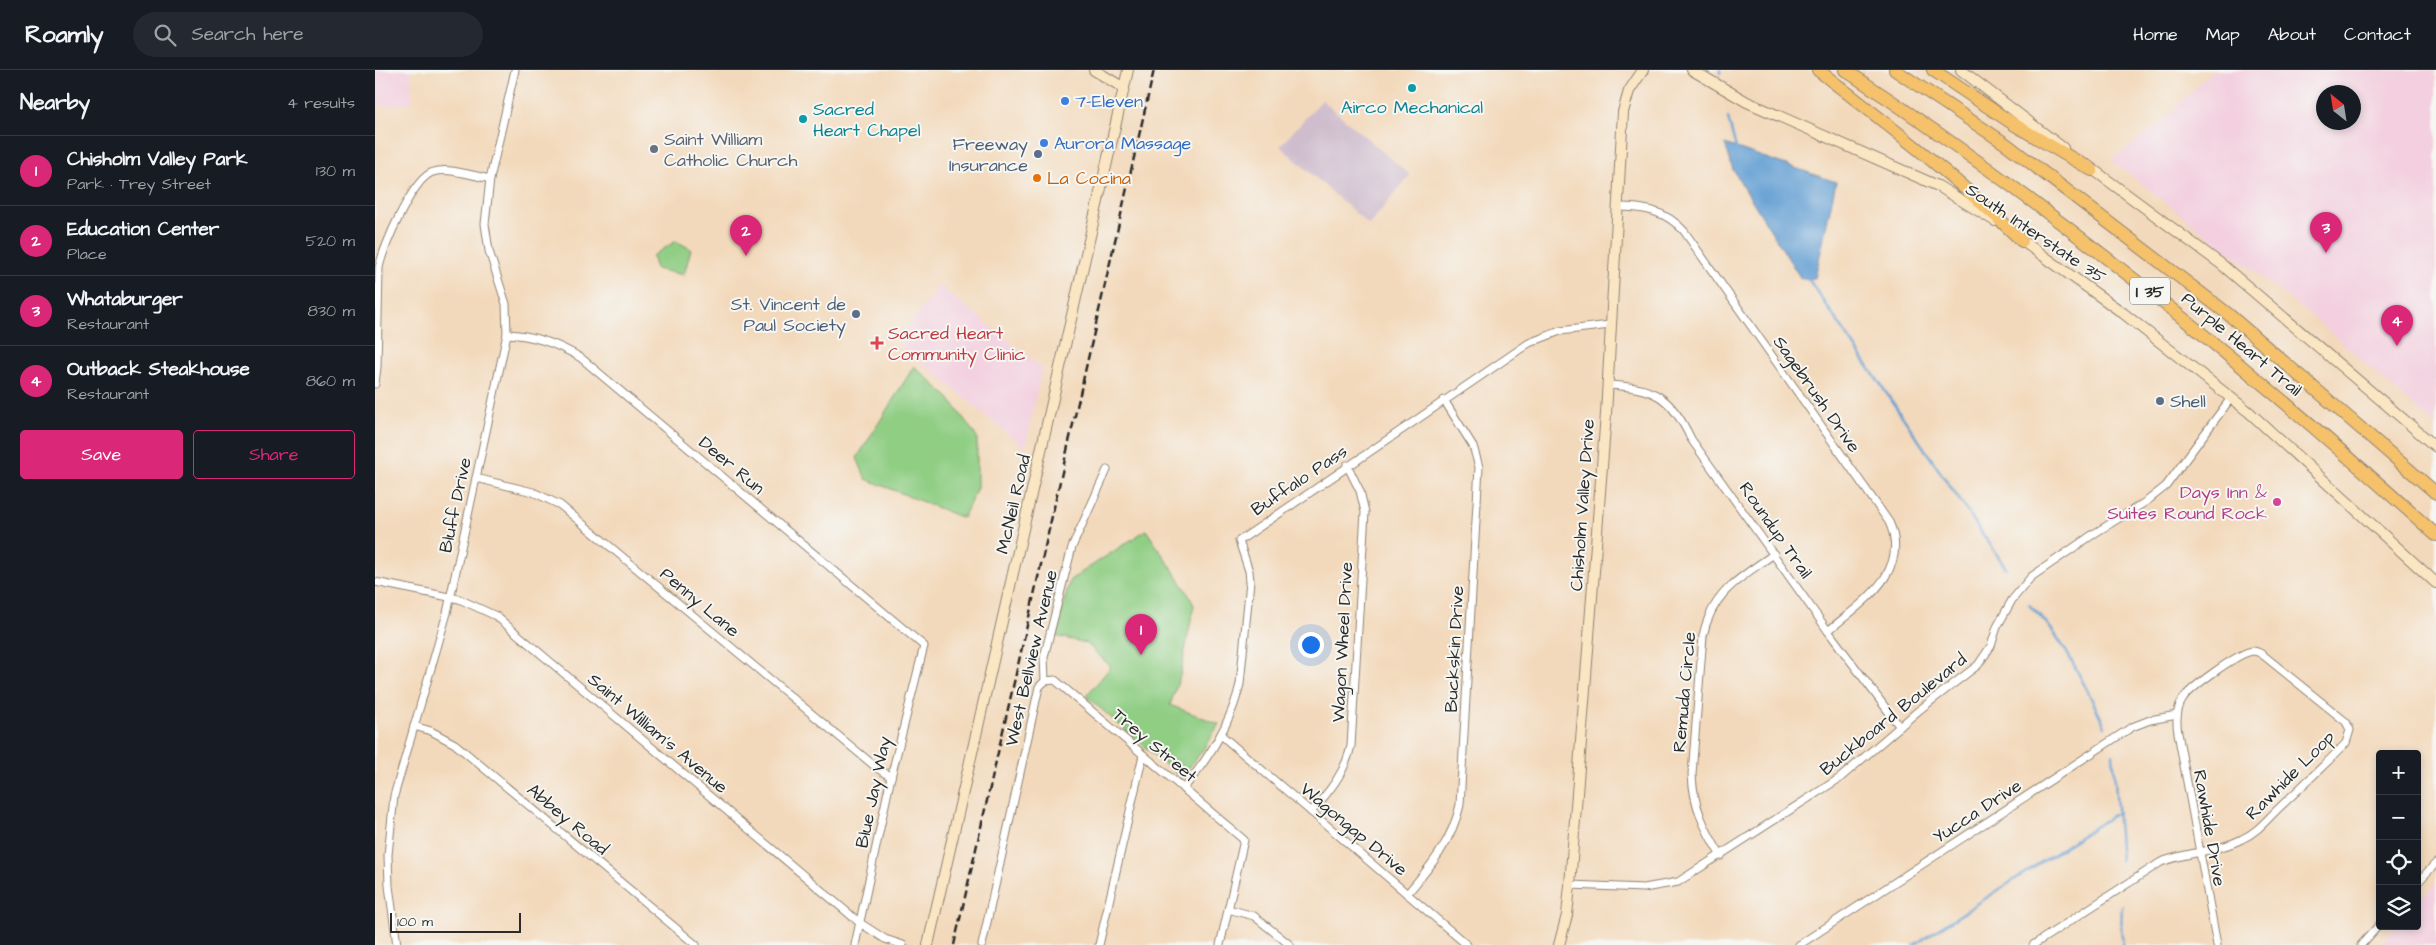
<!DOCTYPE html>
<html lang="en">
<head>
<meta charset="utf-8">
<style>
  :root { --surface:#171b24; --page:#242831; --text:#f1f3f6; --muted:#9ea1a6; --line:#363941; --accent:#db2777 }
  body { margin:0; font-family:"Architects Daughter",sans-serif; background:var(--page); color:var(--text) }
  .controls { position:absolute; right:15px; bottom:15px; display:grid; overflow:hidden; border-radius:5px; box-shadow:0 2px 8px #0003 }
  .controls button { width:45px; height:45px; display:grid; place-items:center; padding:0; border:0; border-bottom:1px solid var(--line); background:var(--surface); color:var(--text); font:25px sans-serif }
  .compass { position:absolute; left:1941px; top:15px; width:45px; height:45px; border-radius:50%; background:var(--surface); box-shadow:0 2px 8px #0003; rotate:330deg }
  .scale { position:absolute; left:15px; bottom:12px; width:131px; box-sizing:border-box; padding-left:5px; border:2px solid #2b2b2b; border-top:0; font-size:14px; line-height:18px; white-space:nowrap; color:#2b2b2b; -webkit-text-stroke:4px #f6f6f2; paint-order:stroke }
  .you { position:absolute; left:935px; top:574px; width:18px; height:18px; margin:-12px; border:4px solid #fff; border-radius:50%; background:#1a73e8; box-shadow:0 0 0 8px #1a73e833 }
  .badge { display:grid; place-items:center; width:32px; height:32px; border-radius:50%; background:var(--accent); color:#fff; font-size:16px; font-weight:700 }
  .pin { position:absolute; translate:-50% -41px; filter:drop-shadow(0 1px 2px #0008) }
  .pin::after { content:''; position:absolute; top:26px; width:18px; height:15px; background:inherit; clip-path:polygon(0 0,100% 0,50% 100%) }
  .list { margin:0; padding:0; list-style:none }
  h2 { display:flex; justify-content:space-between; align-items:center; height:65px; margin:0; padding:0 20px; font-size:21px }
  h2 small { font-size:16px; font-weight:400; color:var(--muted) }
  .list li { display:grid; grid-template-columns:32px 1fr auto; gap:15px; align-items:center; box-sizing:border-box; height:70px; padding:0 20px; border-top:1px solid var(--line) }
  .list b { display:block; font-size:19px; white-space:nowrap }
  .list p { margin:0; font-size:16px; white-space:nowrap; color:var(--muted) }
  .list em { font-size:16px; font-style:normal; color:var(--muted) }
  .actions { display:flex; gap:10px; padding:15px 20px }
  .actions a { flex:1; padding:11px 0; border:1px solid var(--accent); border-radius:5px; text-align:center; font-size:18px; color:var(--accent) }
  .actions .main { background:var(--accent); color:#fff }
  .icon { flex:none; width:28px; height:28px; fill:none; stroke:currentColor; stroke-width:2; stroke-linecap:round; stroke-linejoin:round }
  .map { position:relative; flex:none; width:2061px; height:875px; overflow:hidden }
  header { display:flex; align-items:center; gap:30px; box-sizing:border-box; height:70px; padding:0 25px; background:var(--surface); border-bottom:1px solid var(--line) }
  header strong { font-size:24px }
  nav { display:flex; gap:28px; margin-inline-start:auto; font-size:18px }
  .search { width:350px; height:45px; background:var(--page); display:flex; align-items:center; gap:12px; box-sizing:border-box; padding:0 18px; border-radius:28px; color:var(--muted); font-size:19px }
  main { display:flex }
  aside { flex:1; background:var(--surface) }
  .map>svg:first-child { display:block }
  .built { fill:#f3cfdf; fill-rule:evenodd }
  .industrial { fill:#cfbdce }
  .green { fill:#90ce84; stroke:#5e7c58 }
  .water { fill:#639fd3; stroke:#47657f }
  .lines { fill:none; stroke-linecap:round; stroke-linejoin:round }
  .stream { stroke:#639fd3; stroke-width:2.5 }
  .street-casing { stroke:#8f8273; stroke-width:9 }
  .secondary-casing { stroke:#8f8273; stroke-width:12 }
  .highway-casing { stroke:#8f8273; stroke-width:14 }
  .street { stroke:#fff; stroke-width:7 }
  .secondary { stroke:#fbe6c4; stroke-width:10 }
  .highway { stroke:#f5c16b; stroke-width:12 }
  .rail { stroke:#2b2b2b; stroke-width:2.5; stroke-dasharray:8 4; stroke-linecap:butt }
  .culture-dot { fill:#0f9aa8; stroke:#f6f6f2; stroke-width:2 }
  .shop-dot { fill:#3f7fe0; stroke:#f6f6f2; stroke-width:2 }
  .worship-dot { fill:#6b7280; stroke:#f6f6f2; stroke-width:2 }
  .service-dot { fill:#5c6f8a; stroke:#f6f6f2; stroke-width:2 }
  .food-dot { fill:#e8710a; stroke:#f6f6f2; stroke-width:2 }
  .health-dot { fill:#e0444e; stroke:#f6f6f2; stroke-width:2 }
  .hotel-dot { fill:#d1479c; stroke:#f6f6f2; stroke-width:2 }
  .labels { text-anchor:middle; stroke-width:4; stroke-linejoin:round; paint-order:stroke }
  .shield { fill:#f6f6f2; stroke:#686867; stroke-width:1 }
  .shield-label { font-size:16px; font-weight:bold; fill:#2b2b2b }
  .shop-label { font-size:18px; fill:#366cbe; stroke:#f6f6f2; text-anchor:start }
  .culture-label { font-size:18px; fill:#0d838f; stroke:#f6f6f2 }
  .worship-label { font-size:18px; fill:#5b616d; stroke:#f6f6f2; text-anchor:start }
  .service-label { font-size:18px; fill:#4e5e75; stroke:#f6f6f2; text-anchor:end }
  .food-label { font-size:18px; fill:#c56008; stroke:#f6f6f2; text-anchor:start }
  .street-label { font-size:18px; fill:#2b2b2b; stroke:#f6f6f2 }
  .health-label { font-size:18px; fill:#be3a42; stroke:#f6f6f2; text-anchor:start }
  .hotel-label { font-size:18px; fill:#b23c85; stroke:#f6f6f2; text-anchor:end }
</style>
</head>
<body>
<header>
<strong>Roamly</strong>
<div class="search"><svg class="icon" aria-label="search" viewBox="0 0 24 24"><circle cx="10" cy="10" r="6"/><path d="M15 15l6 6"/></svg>Search here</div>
<nav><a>Home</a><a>Map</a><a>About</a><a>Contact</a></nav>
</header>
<main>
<aside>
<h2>Nearby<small>4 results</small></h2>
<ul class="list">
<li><span class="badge">1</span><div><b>Chisholm Valley Park</b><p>Park · Trey Street</p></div><em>130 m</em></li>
<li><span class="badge">2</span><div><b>Education Center</b><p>Place</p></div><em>520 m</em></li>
<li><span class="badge">3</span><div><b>Whataburger</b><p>Restaurant</p></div><em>830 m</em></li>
<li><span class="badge">4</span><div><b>Outback Steakhouse</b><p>Restaurant</p></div><em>860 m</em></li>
</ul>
<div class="actions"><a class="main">Save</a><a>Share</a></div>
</aside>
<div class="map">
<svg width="2061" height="875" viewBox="0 0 2061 875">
  <rect width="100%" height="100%" fill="#f6f6f2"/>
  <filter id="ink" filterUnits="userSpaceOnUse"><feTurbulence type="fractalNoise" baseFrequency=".02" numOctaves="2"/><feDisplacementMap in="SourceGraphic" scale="10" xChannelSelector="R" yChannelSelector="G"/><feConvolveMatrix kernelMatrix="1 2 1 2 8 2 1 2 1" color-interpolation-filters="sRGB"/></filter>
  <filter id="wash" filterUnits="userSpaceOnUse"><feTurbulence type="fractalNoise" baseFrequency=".0096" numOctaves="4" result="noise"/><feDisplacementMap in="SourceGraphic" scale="20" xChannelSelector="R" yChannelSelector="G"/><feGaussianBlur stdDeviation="1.12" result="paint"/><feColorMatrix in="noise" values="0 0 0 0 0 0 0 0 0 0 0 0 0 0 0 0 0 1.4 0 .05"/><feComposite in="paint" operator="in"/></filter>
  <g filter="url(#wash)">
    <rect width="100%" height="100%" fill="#f3d9bb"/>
    <!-- built -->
    <g class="built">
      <polygon points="0,0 36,0 37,33 0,37"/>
      <path d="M1838,0H2061V356L1940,249L1736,90L1782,57ZM1978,22V52H1948V22Z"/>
      <polygon points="564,215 667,298 650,378 522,272"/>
      <polygon points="2061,812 2061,875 2006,875 2022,856 2042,856 2042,833"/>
    </g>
    <!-- industrial -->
    <polygon class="industrial" points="947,30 1035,105 994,155 905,76"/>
    <!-- green -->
    <g class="green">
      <polygon points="301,171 316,179 309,205 281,199 277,186"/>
      <polygon points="539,296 574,328 602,367 602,418 588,448 491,409 482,388"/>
      <polygon points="771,460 810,518 819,535 805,606 795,635 844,654 827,681 806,708 711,626 736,597 711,573 680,566 695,510"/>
    </g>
    <!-- water -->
    <polygon class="water" points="1350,74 1461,112 1440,208 1426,209 1358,100"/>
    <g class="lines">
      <!-- stream -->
      <g class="stream">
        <polyline points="1345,0 1345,3"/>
        <polyline points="1353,48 1361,78"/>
        <polyline points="1432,207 1631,498"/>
        <path d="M1654,535C1688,564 1710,617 1730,656"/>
        <polyline points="1738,684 1746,791"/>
        <polyline points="1747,836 1746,859 1748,875"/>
        <polyline points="1539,875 1743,742"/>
      </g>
    </g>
  </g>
  <g filter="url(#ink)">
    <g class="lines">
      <!-- street casing -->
      <g class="street-casing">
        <g id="street">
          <path d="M1242,137C1268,137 1290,140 1309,161L1514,452C1537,502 1486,533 1453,561"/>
          <path d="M132,264C159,265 183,274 206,288L549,576L516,707L480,875"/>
          <path d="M0,314L2,297L4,198C8,177 38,108 58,102C75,97 98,106 115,109"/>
          <path d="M1232,315C1279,317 1296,326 1316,369L1453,561L1525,657"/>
          <polyline points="101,408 158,422 185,435 502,698 516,707"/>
          <polyline points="0,512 84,529 121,546 485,853 510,869 528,875"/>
          <polyline points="670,611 680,610 869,770 845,875"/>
          <polyline points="670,611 669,587 697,477 732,400"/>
          <polyline points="39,656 56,661 80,674 321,875"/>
          <polyline points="846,665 1092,875"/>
          <path d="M808,719C834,688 856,654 865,614L875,511L874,501L864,471L1154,273L1185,261L1235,255"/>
          <path d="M936,742C954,722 970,703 976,676L990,442L985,421L972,395"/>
          <path d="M1346,786C1330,760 1318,736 1317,704L1328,566C1337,522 1365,508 1399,484"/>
          <polyline points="2042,813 2061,793"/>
          <polyline points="1195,815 1269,818 1303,812 1465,708 1543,641 1603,595 1616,576 1622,557 1637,530 1656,507 1720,463 1772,431 1791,416 1856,328"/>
          <path d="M1032,824C1056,796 1077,771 1085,735L1104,397L1098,376L1069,330"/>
          <polyline points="853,839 879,846 915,875"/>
          <polyline points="22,875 14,816 13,785 19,726 72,543 132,264 131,234 114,181 110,154 115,109 140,0"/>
          <polyline points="607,875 664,617 670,611"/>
          <polyline points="724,875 768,685"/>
          <polyline points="1424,875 1757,657 1775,650 1802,645"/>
          <path d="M1658,875L1786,792C1812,782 1842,782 1867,769C1883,762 1892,749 1905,737C1927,716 1950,695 1971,673L1975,660L1971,652L1888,585C1885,583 1881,581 1878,581C1864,582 1815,618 1808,629C1801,639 1801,651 1803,663L1842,875"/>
          <polyline points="1986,875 2005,854"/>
        </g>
      </g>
      <!-- secondary casing -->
      <g class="secondary-casing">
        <g id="secondary">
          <polyline points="719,0 749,18"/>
          <polyline points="1317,0 1372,32 1563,116 1620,151"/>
          <polyline points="1586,0 1688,78"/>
          <polyline points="1712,95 1846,194 2061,377"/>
          <polyline points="1642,167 1748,243 1874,342 2061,513"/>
          <polyline points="553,875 753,0"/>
          <polyline points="1184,875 1192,845 1195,815 1231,344 1248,42 1254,21 1268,0"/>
        </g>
      </g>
      <!-- highway casing -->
      <g class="highway-casing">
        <g id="highway">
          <path d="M1443,0C1513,55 1584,109 1647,171"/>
          <path d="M1470,0C1680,138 1875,297 2061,465"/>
          <polyline points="1520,0 1631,74 1853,244 2061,423"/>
          <polyline points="1558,0 1640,55 1717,100"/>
        </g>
      </g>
      <!-- street -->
      <use href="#street" class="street"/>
      <!-- secondary -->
      <use href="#secondary" class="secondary"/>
      <!-- highway -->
      <use href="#highway" class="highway"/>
      <!-- rail -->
      <polyline class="rail" points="579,875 779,0"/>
    </g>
  </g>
  <!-- markers -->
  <g class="culture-dot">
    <circle cx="1037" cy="18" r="5"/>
    <circle cx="428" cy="49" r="5"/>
  </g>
  <g class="shop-dot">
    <circle cx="690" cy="31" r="5"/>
    <circle cx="669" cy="73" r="5"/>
  </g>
  <circle class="worship-dot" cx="279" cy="79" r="5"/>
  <g class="service-dot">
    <circle cx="663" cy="84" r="5"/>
    <circle cx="481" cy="244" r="5"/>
    <circle cx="1785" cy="331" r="5"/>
  </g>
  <circle class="food-dot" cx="662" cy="108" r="5"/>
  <path class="health-dot" d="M499.5 265.5h5v5h5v5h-5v5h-5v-5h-5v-5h5z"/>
  <circle class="hotel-dot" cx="1902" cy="432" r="5"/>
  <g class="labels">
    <!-- shield labels -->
    <rect class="shield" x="1755" y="207.5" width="40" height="27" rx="4"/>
    <g class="shield-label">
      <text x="1775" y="227">I 35</text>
    </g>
    <!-- shop labels -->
    <g class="shop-label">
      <text x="700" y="37">7-Eleven</text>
      <text x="679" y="79">Aurora Massage</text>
    </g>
    <!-- culture labels -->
    <g class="culture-label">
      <text x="1037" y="43">Airco Mechanical</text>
      <text x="438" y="45" text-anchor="start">Sacred<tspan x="438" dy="21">Heart Chapel</tspan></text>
    </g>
    <!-- worship labels -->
    <g class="worship-label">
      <text x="289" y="75">Saint William<tspan x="289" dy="21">Catholic Church</tspan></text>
    </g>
    <!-- service labels -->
    <g class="service-label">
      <text x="653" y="80">Freeway<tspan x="653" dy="21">Insurance</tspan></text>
      <text x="471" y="240">St. Vincent de<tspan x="471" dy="21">Paul Society</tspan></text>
      <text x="1795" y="337" text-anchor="start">Shell</text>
    </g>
    <!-- food labels -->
    <g class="food-label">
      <text x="672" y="114">La Cocina</text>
    </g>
    <!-- street labels -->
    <g class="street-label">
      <text transform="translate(1661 163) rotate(34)" y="6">South Interstate 35</text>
      <text transform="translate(1867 274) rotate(40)" y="6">Purple Heart Trail</text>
      <text transform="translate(1442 324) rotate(55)" y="6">Sagebrush Drive</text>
      <text transform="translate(357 395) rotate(40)" y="6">Deer Run</text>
      <text transform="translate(924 410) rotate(-34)" y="6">Buffalo Pass</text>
      <text transform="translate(638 434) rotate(-77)" y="6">McNeil Road</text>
      <text transform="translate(80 435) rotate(-78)" y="6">Bluff Drive</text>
      <text transform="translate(1207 435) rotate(-86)" y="6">Chisholm Valley Drive</text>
      <text transform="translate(1401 460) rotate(55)" y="6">Roundup Trail</text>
      <text transform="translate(325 532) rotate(40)" y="6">Penny Lane</text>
      <text transform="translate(967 572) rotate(-87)" y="6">Wagon Wheel Drive</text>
      <text transform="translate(1079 579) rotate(-87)" y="6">Buckskin Drive</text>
      <text transform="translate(656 588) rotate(-77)" y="6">West Bellview Avenue</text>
      <text transform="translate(1309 622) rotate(-85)" y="6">Remuda Circle</text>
      <text transform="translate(1518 644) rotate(-39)" y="6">Buckboard Boulevard</text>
      <text transform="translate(283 663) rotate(40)" y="6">Saint William's Avenue</text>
      <text transform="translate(780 675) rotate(40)" y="6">Trey Street</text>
      <text transform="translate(1915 705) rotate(-45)" y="6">Rawhide Loop</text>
      <text transform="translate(498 722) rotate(-78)" y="6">Blue Jay Way</text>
      <text transform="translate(1602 741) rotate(-33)" y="6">Yucca Drive</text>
      <text transform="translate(193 749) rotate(40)" y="6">Abbey Road</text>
      <text transform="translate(1835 758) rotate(80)" y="6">Rawhide Drive</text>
      <text transform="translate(979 759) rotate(40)" y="6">Wagongap Drive</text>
    </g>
    <!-- health labels -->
    <g class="health-label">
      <text x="513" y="269">Sacred Heart<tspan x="513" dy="21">Community Clinic</tspan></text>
    </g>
    <!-- hotel labels -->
    <g class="hotel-label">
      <text x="1892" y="428">Days Inn &amp;<tspan x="1892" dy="21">Suites Round Rock</tspan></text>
    </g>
  </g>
</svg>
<div class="controls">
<button>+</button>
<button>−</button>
<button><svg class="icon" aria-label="locate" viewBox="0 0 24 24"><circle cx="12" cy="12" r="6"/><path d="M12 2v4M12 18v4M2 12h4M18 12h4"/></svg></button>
<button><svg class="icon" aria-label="layers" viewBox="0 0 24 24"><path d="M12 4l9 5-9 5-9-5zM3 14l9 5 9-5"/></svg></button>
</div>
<svg class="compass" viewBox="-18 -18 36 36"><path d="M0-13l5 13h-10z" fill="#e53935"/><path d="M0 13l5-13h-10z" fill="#9ea1a6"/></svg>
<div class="scale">100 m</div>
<div class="you"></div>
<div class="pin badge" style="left:766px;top:585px">1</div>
<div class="pin badge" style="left:371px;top:186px">2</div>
<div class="pin badge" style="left:1951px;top:183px">3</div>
<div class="pin badge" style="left:2022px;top:276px">4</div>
</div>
</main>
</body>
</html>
